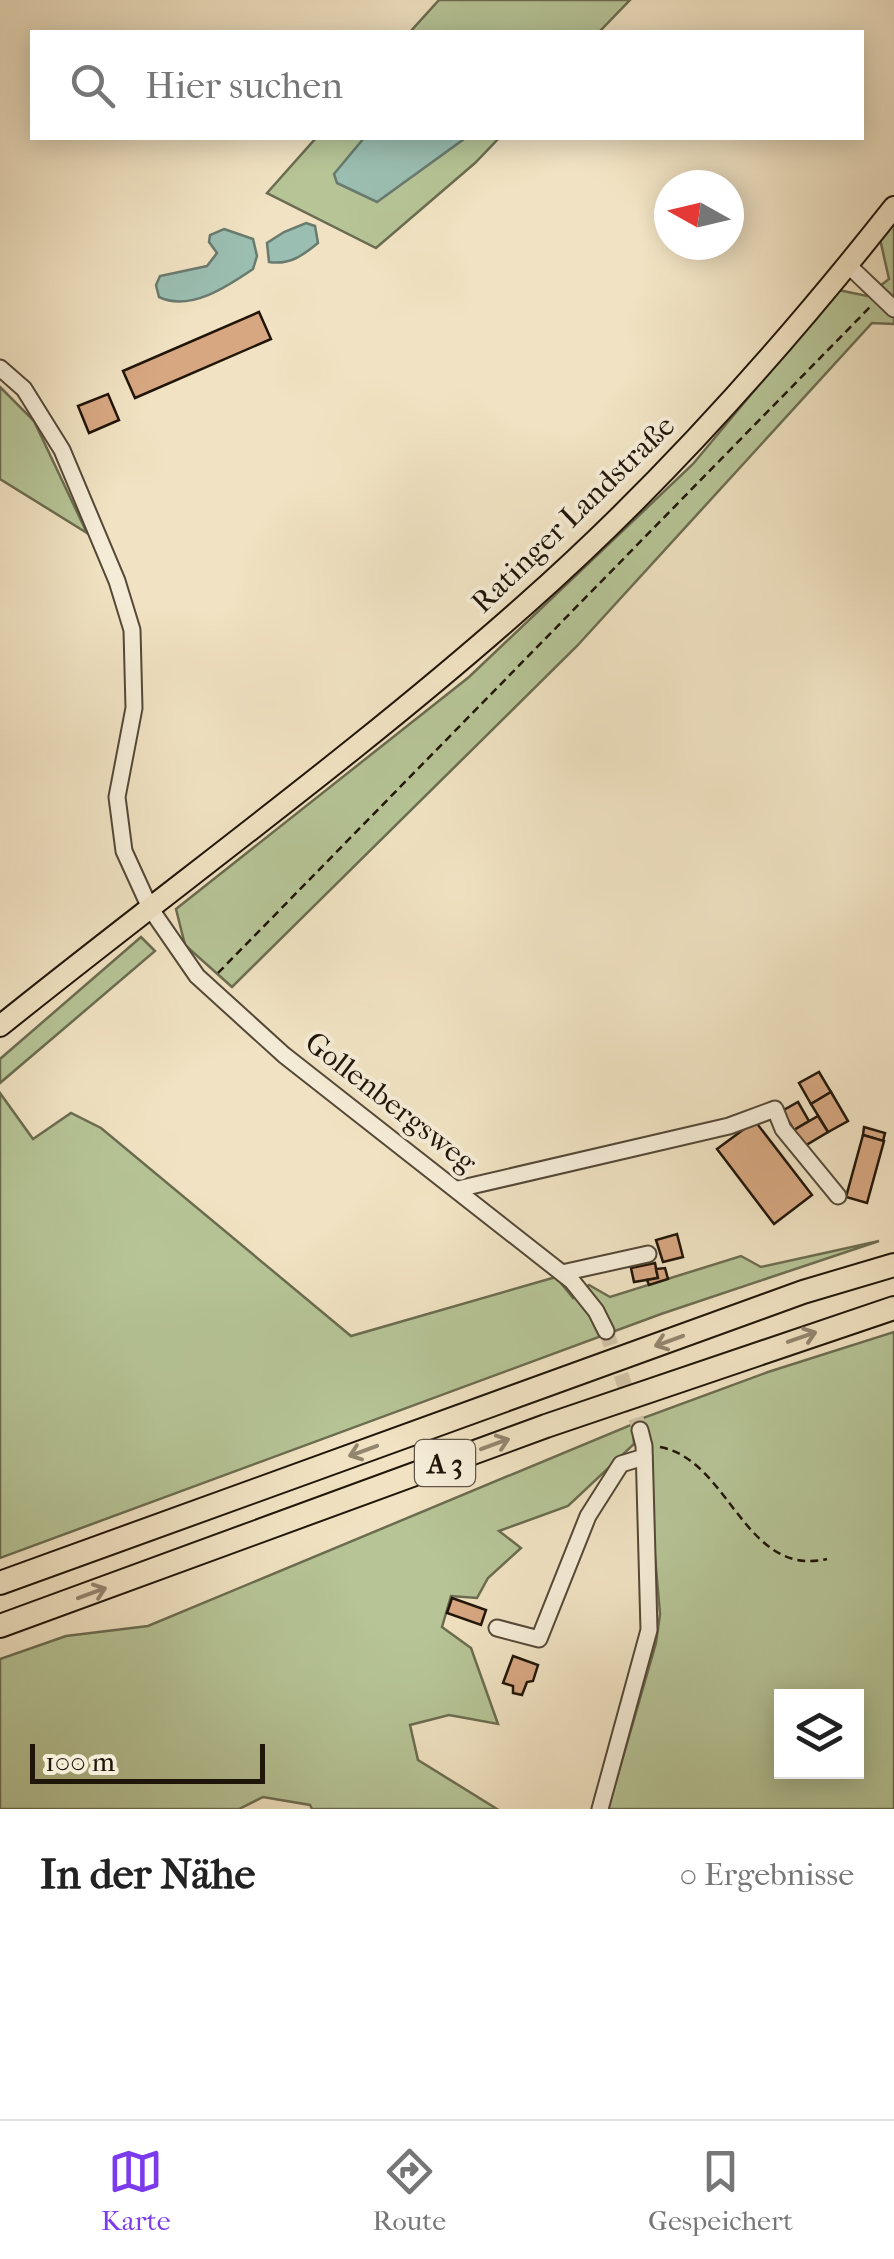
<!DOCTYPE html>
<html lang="de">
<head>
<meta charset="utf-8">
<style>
  :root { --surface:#fff; --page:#f2f2f2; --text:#222; --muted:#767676; --line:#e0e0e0; --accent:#7c3aed }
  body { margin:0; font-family:"IM FELL French Canon",serif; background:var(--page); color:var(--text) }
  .controls { position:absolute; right:30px; bottom:30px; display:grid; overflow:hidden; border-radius:0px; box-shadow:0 5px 25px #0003 }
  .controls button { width:90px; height:90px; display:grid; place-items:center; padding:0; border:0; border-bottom:2px solid var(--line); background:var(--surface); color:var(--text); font:50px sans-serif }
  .compass { position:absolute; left:654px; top:170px; width:90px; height:90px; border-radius:50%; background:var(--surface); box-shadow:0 5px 25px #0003; rotate:278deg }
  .scale { position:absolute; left:30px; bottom:25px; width:235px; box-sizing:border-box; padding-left:10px; border:5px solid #201509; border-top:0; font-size:28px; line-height:35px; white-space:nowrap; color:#201509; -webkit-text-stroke:8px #f5ecd7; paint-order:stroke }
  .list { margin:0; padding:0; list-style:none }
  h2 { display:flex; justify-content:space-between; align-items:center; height:130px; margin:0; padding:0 40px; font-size:42px }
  h2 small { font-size:32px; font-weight:400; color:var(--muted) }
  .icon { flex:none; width:55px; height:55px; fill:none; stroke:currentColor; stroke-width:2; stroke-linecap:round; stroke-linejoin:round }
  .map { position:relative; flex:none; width:894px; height:1809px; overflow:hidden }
  .search { position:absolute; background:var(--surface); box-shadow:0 5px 25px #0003; left:30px; right:30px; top:30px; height:110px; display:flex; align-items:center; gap:25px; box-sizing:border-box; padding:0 35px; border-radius:0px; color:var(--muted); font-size:38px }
  .sheet { height:310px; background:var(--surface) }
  nav { display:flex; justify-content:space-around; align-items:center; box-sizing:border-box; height:140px; border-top:2px solid var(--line); background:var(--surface); font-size:28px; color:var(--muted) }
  nav a { display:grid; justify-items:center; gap:5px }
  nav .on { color:var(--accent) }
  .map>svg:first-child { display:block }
  .green { fill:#b6c496; stroke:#6b6c50; stroke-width:2.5; fill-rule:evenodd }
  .water { fill:#9abeb1; stroke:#697a6e; stroke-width:2.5 }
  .building { fill:#d7a781; stroke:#201509; stroke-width:2.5 }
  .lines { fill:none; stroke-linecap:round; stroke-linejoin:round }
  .minor-tunnel { stroke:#d1c3a6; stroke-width:15; stroke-dasharray:15 8; stroke-linecap:butt }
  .minor-casing { stroke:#544837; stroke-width:19 }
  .major-casing { stroke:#201509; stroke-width:24 }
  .highway-casing { stroke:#201509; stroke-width:26 }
  .path { stroke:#201509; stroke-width:2.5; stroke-dasharray:8 5; stroke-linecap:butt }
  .minor { stroke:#f5ecd7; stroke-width:15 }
  .major { stroke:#f0e2c2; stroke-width:20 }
  .highway { stroke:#f0e2c2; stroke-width:22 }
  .oneway { stroke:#92866f }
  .labels { text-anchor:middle; stroke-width:8; stroke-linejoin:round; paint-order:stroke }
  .shield { fill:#f5ecd7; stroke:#605647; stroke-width:2.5 }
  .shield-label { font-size:28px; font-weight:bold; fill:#201509 }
  .street-label { font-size:30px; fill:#201509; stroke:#f5ecd7 }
</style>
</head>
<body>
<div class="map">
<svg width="894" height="1809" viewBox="0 0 894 1809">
  <rect width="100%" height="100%" fill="#f0e2c2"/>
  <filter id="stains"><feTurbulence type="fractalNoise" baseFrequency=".002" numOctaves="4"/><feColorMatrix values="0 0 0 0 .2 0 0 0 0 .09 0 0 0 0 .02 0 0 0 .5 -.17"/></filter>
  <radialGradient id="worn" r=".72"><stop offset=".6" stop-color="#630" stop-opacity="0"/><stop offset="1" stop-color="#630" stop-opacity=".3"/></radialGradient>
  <!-- green -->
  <g class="green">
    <polygon points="439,0 630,0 599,32 410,32"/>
    <polygon points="316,138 499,138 475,163 376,248 267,193"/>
    <polygon points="894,222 894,324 872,323 577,646 232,987 185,945 176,909 469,677 693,464 838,290 867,296 889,279 880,239"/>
    <polygon points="0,387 34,421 87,533 0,479"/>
    <polygon points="141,937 155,951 0,1083 0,1059"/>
    <polygon points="0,1093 33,1139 71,1113 101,1128 351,1336 556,1277 573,1298 589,1285 610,1297 741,1256 761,1267 879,1241 661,1314 0,1558"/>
    <path d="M894,1332V1809H608L656,1643L660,1614L643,1418L768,1372ZM782,1696H856V1772H782Z"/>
    <polygon points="633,1424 634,1444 568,1506 499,1531 521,1548 488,1578 477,1598 451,1596 442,1627 471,1648 498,1724 449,1715 410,1725 418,1760 497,1809 312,1809 310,1805 263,1797 239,1809 0,1809 0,1659 66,1636 148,1626"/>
  </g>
  <!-- water -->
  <g class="water">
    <polygon points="364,138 464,138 464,139 377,202 337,183 334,174"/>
    <path d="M306,223L315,226L318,243C302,256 290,265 269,262L267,243L284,232Z"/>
    <path d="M224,229L253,239L257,256L253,269C228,286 190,312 159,297L156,285L160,276L207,266L217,253L209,242L210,235Z"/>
  </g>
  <!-- building -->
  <g class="building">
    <polygon points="259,312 271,339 135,398 123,371"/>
    <polygon points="108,394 119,420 89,433 78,406"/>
    <polygon points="819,1072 831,1092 811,1104 799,1083"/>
    <polygon points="831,1092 848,1121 828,1132 811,1104"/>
    <polygon points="798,1102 809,1121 794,1130 782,1111"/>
    <polygon points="818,1116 828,1132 803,1147 794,1130"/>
    <polygon points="755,1121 812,1195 774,1224 717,1149"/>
    <polygon points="864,1127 885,1133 883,1141 863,1135"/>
    <polygon points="863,1135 884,1141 867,1203 846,1197"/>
    <polygon points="677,1234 683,1257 663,1262 656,1240"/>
    <polygon points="655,1263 658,1278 634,1282 631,1268"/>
    <polygon points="665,1268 668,1279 649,1285 647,1280 658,1278 656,1269"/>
    <polygon points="452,1598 486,1610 481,1625 447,1613"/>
    <polygon points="513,1656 538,1665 533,1681 527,1682 522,1695 513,1693 513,1686 503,1683"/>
  </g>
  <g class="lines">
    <!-- minor-tunnel -->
    <polyline class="minor-tunnel" points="606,1331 640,1430"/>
    <!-- minor casing -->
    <g class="minor-casing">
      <g id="minor">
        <polyline points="848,265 894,309"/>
        <polyline points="0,368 24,389 62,450 117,581 132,630 134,708 117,797 124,851 150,908 197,976 284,1055 572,1281 596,1311 606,1331"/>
        <polyline points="458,1189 729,1126 775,1109 783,1129 838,1196"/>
        <polyline points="562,1273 648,1254"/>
        <polyline points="497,1628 539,1639 588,1516 621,1464 644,1457"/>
        <polyline points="600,1809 649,1630 644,1446 640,1430"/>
      </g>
    </g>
    <!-- major casing -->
    <g class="major-casing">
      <path id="major" d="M0,1026C174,886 357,754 525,605C661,485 781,350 894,207"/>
    </g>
    <!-- highway casing -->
    <g class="highway-casing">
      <g id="highway">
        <polyline points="0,1583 803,1292 894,1265"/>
        <polyline points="0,1626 546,1426 894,1308"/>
      </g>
    </g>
    <!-- path -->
    <g class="path">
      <polyline points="218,973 870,307"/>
      <path d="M660,1447C730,1460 744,1578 827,1559"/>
    </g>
    <!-- minor -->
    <use href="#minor" class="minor"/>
    <!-- major -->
    <use href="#major" class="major"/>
    <!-- highway -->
    <use href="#highway" class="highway"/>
  </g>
  <!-- one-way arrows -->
  <defs><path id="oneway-shaft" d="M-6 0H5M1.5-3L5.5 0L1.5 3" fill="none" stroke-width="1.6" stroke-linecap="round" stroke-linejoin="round" transform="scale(2.5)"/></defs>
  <g class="oneway">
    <use href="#oneway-shaft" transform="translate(802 1337) rotate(-19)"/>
    <use href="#oneway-shaft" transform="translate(669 1341) rotate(160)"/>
    <use href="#oneway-shaft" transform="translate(495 1444) rotate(-20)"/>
    <use href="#oneway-shaft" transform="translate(363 1451) rotate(160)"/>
    <use href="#oneway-shaft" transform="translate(92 1593) rotate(-20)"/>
  </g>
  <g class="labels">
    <!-- shield labels -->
    <rect class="shield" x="415" y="1440" width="60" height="46" rx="8"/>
    <g class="shield-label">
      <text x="445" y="1473">A 3</text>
    </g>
    <!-- street labels -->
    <g class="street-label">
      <text transform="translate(573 514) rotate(-44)" y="10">Ratinger Landstraße</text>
      <text transform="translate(391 1102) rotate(38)" y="10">Gollenbergsweg</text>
    </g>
  </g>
  <rect width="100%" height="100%" filter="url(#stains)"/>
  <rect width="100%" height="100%" fill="url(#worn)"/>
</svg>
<div class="controls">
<button><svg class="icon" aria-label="layers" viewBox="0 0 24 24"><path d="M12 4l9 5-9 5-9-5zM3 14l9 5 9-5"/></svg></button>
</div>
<svg class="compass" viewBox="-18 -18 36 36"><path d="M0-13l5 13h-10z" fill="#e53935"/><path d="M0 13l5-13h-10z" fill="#767676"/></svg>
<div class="scale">100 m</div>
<div class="search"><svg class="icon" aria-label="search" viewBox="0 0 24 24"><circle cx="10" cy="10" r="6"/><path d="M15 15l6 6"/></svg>Hier suchen</div>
</div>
<section class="sheet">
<h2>In der Nähe<small>0 Ergebnisse</small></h2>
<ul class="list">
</ul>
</section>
<nav>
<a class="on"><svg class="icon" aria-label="map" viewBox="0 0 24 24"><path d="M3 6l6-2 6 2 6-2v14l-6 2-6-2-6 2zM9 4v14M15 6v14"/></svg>Karte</a>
<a><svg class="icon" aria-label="directions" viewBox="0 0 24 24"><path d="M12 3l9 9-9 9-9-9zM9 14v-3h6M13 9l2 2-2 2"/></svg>Route</a>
<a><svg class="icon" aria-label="saved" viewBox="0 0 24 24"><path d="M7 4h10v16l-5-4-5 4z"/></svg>Gespeichert</a>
</nav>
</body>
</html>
